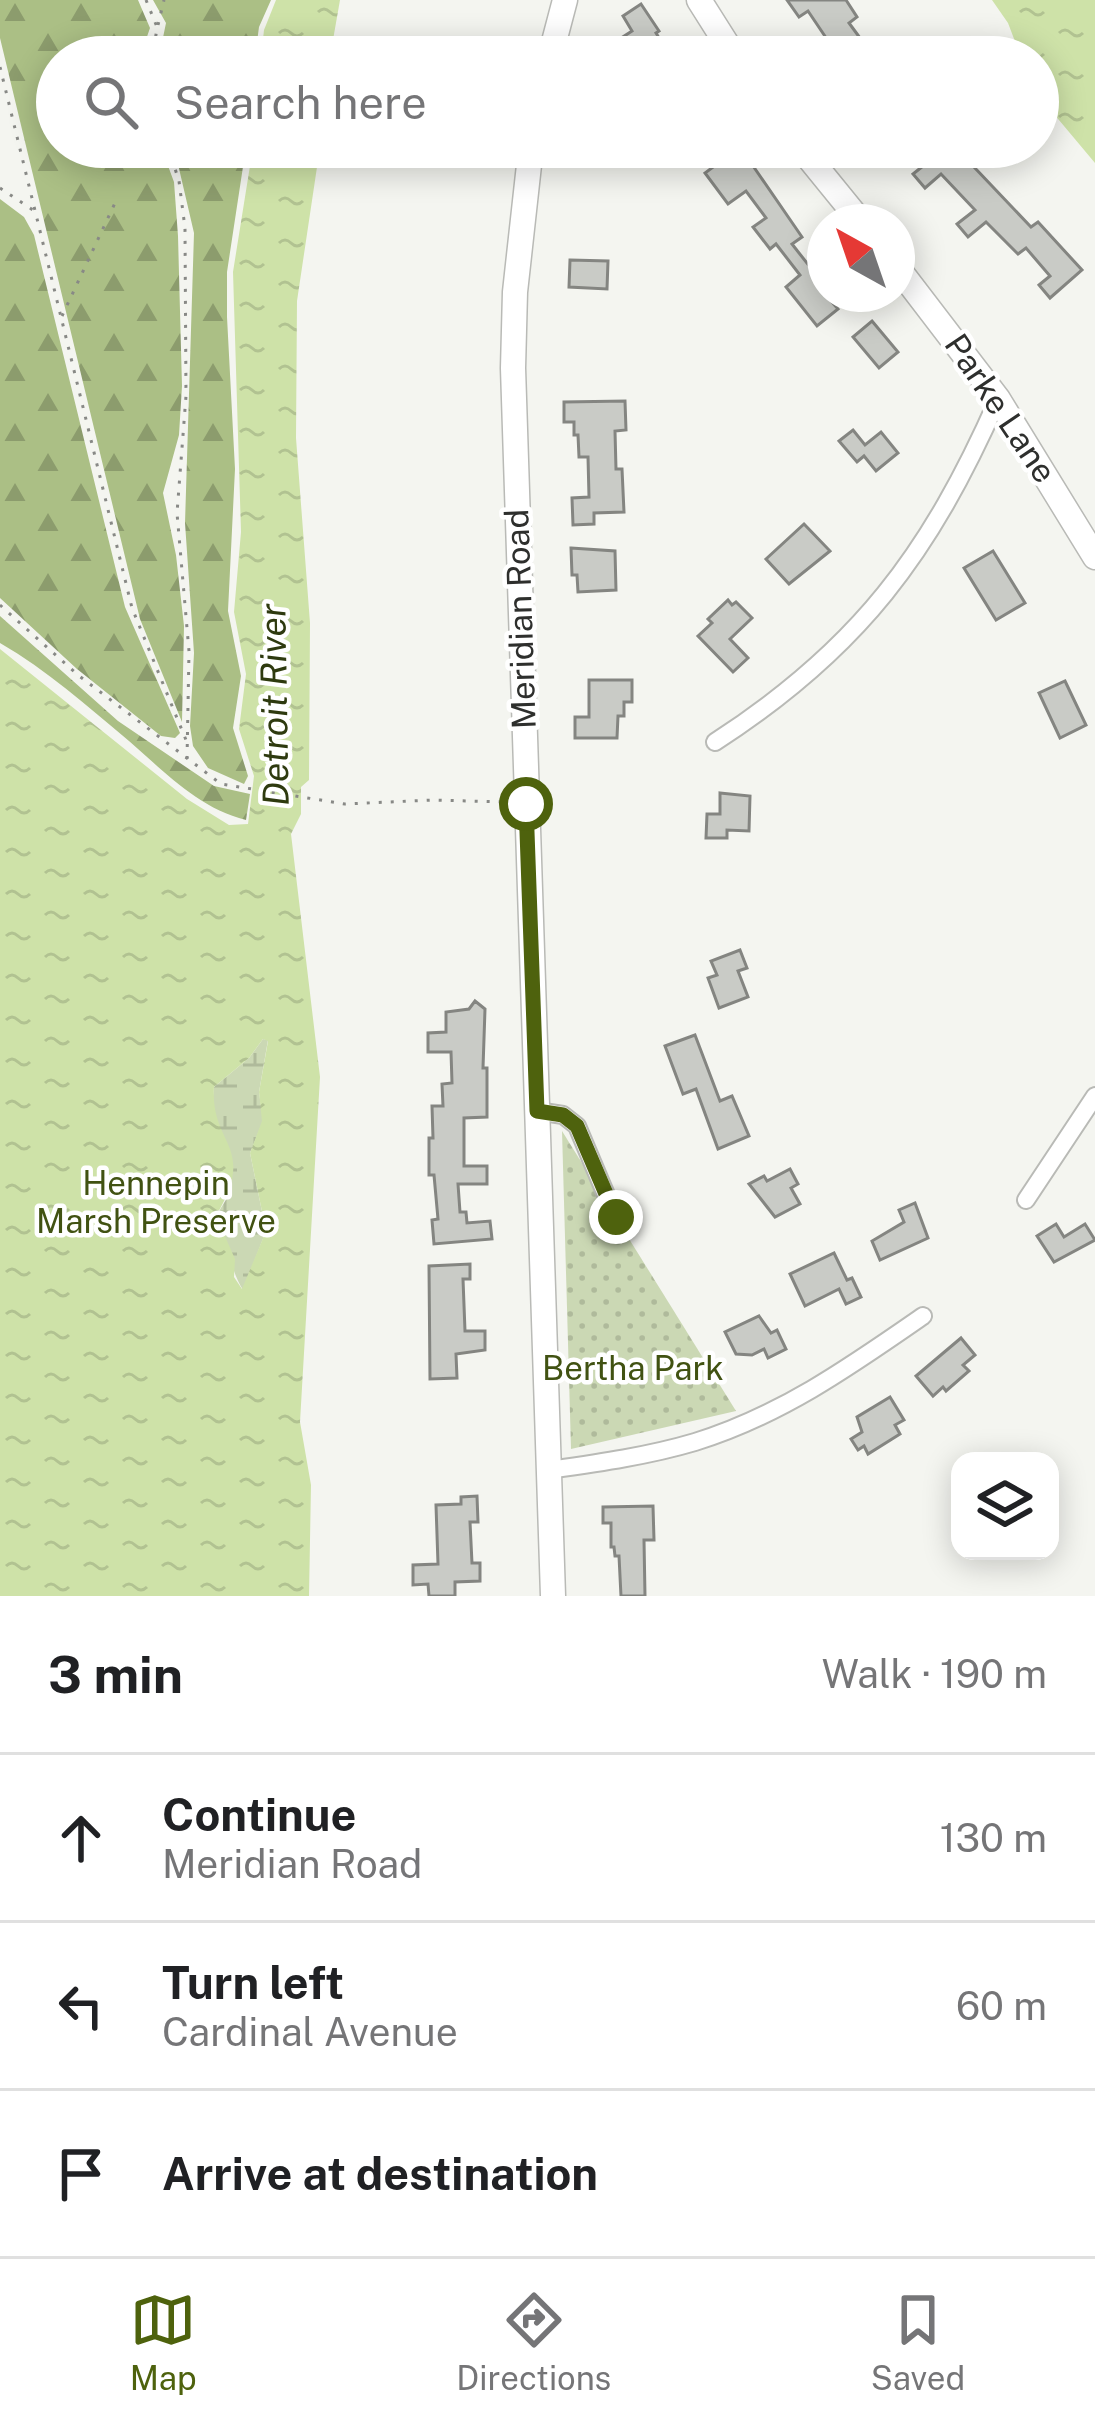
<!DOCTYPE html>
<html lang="en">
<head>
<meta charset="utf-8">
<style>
  :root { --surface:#fff; --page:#f2f2f2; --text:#202124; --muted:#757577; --line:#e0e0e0; --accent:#4e620d }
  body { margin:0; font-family:"Public Sans",sans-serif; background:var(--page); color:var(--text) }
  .controls { position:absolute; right:36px; bottom:36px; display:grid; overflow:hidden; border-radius:24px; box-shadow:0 6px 30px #0003 }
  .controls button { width:108px; height:108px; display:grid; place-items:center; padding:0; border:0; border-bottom:3px solid var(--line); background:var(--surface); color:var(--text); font:60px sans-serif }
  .compass { position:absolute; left:807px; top:204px; width:108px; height:108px; border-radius:50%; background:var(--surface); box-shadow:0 6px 30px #0003; rotate:320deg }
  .stop { position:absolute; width:36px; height:36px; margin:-27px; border:9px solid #4e620d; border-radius:50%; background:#fff }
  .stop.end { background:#4e620d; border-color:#fff; box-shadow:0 3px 12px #0008 }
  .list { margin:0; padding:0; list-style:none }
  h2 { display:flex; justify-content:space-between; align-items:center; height:156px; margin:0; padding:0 48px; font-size:51px }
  h2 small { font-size:39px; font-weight:400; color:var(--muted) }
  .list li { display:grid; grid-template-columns:78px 1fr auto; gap:36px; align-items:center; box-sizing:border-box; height:168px; padding:0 48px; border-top:3px solid var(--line) }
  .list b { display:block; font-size:45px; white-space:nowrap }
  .list p { margin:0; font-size:39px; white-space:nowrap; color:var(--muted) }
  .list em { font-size:39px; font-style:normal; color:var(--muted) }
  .icon { flex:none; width:66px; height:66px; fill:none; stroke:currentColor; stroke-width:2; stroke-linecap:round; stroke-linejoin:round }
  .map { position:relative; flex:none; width:1095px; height:1596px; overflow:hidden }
  .search { position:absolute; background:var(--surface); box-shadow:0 6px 30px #0003; left:36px; right:36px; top:36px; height:132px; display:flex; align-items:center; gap:30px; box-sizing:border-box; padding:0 42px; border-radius:66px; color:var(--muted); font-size:45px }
  .sheet { height:660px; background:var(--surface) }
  nav { display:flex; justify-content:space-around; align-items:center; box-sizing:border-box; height:168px; border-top:3px solid var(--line); background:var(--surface); font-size:33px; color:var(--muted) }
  nav a { display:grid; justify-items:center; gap:6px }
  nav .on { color:var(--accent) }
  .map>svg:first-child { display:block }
  .grass { fill:url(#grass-dots) }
  .forest { fill:url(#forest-firs) }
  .wetland { fill:url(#wetland-marsh) }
  .water { fill:url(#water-ripples); fill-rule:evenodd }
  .building { fill:#c9cbc6; stroke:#848581; stroke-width:3 }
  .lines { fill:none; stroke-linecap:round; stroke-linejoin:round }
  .street-casing { stroke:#b9bab6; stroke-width:20 }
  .secondary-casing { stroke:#b9bab6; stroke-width:27 }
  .path { stroke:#888986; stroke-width:3; stroke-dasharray:3 9; stroke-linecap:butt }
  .street { stroke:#fff; stroke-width:16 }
  .secondary { stroke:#fff; stroke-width:24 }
  .route { stroke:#4e620d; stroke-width:15 }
  .labels { text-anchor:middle; stroke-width:9; stroke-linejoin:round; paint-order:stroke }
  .street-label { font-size:33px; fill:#2e2f2d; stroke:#fff }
  .park-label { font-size:33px; fill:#415212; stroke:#fff }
  .water-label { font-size:36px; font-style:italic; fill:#2e3a0f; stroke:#fff }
</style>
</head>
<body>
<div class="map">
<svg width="1095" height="1596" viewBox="0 0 1095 1596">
  <defs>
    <pattern id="grass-dots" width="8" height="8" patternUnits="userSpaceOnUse" patternTransform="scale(3)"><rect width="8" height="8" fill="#cbd8b4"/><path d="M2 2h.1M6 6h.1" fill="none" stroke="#afba9b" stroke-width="1.8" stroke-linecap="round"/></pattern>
    <pattern id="forest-firs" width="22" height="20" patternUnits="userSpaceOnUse" patternTransform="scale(3)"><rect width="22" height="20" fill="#abbf85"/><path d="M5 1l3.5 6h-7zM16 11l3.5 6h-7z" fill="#8c9c6d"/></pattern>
    <pattern id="wetland-marsh" width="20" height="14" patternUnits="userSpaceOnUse" patternTransform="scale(3)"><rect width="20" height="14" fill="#cbd8b4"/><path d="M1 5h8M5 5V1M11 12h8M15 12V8" fill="none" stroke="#afba9b"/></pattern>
    <pattern id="water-ripples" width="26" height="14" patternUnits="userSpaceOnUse" patternTransform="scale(3)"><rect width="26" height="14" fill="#cee2a8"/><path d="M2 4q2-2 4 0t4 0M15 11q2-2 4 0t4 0" fill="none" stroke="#b1c291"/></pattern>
  </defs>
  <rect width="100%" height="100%" fill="#f4f5f0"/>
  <!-- grass -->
  <polygon class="grass" points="562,1131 736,1411 571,1449"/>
  <!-- forest -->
  <g class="forest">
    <polygon points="0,0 138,0 150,28 140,57 57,57 57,147 161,147 174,182 178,236 182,386 179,435 163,493 176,555 184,626 182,722 140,619 0,38"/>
    <polygon points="153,0 271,0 259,27 255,57 159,57 166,23"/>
    <polygon points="174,147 246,147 227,272 227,317 235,469 228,611 241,676 233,728 248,776 244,784 208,768 193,746 190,726 194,653 185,523 194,233"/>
    <polygon points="0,199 24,217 34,235 125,607 180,733 175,738 161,736 77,669 0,598"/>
    <path d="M0,616L118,721L214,786L250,794L246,820C198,808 165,772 129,741C87,706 47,670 0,643Z"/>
  </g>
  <!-- wetland -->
  <path class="wetland" d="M263,1039L268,1040L259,1092L263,1121L250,1153L266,1231L243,1290C229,1268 228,1240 216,1216L232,1190L212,1106L214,1087L249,1058Z"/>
  <!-- water -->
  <g class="water">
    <polygon points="276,0 340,0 330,57 261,57 264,30"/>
    <polygon points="992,0 1095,0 1095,163 1038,95 1038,57 1021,57 1008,23"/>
    <path d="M253,147H320L297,301L296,438L310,623L309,780L301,787V814L291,834L320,1077L300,1422L311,1485L309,1596H0V649L187,799L229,825L248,824L254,776L239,729L246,674L234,612L241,532L233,272ZM263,1039L268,1041L259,1092L262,1121L250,1153L266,1231L242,1289L234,1277L235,1259L216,1216C258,1145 210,1146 214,1087L249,1058Z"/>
  </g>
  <!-- building -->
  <g class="building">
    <polygon points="787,0 846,0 857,17 849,23 874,57 839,57 808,11 799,17"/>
    <polygon points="641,4 659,31 656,33 671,57 625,57 615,42 632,31 623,16"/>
    <polygon points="740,147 802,237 792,244 810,267 825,255 825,294 838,309 817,326 786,287 800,275 776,244 770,249 753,227 766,218 746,191 728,204 705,173"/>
    <polygon points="914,147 955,147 1031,227 1038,222 1082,270 1050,298 1039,285 1050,276 1026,248 1018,254 986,222 968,237 957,224 975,210 941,174 925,188 913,174 928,162"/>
    <polygon points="570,260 608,261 607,289 569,287"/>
    <polygon points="872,321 898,352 879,368 853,337"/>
    <polygon points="625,401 626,430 615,431 616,469 622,469 624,512 594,513 594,524 573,525 572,498 589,497 588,457 579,457 578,435 574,435 574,422 564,422 564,402"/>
    <polygon points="853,430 865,445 881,432 898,453 876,471 864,456 857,462 839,441"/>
    <polygon points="804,524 830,551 789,584 766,559"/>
    <polygon points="571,548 615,551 616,590 578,592 577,575 572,575"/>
    <polygon points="993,551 1025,603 996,620 964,568"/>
    <polygon points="728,600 732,605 736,602 752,618 730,639 748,658 733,672 698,636 712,623 708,619"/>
    <polygon points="589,680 632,680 632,702 624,702 624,716 618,716 617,738 575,738 575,717 589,717"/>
    <polygon points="1065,681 1086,725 1060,738 1039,693"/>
    <polygon points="720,793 750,796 749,831 727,830 727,838 706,838 707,814 720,814"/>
    <polygon points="740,950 747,968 738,971 748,997 719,1008 708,978 717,975 711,961"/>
    <polygon points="475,1001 485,1009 483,1068 487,1068 487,1117 464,1118 464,1166 487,1166 487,1184 458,1184 460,1212 466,1212 467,1223 490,1221 492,1239 434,1244 432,1220 438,1219 434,1175 429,1175 429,1138 433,1138 432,1106 443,1106 442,1084 452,1083 451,1052 428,1052 428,1033 446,1032 446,1012 469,1009"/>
    <polygon points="695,1035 720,1101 732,1096 749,1136 718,1149 696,1089 683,1094 665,1046"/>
    <polygon points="790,1169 798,1184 791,1188 800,1204 775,1217 749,1184 764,1176 767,1181"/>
    <polygon points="915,1203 928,1238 880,1260 872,1241 904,1222 899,1210"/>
    <polygon points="1056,1224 1064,1237 1085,1224 1095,1240 1054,1262 1037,1236"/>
    <polygon points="834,1253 847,1280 852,1278 861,1297 846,1304 839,1289 805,1306 790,1274"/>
    <polygon points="470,1264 470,1279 463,1279 465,1331 485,1331 485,1350 456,1354 457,1378 430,1379 429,1266"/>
    <polygon points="759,1316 771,1333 777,1330 786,1349 768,1358 764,1349 752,1355 736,1354 725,1332"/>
    <polygon points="961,1338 975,1355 963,1365 969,1371 946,1391 943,1387 933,1396 916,1376"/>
    <polygon points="890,1397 904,1420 895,1425 900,1434 868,1454 864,1446 858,1450 851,1439 862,1432 857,1417"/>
    <polygon points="477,1496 478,1522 470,1522 472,1563 480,1563 480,1581 455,1582 455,1596 429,1596 428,1584 413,1585 413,1565 438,1564 436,1505 461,1504 461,1497"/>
    <polygon points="653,1506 654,1540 644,1540 645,1596 621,1596 619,1556 615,1556 614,1547 611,1547 611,1523 603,1523 603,1507"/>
  </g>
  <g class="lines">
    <!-- street casing -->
    <g class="street-casing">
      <g id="street">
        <path d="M715,742C859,649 930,553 998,399"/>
        <polyline points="537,1111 563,1115 577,1126 620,1228"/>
        <polyline points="1026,1200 1095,1096"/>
        <path d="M549,1470C598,1463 648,1456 695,1442C780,1416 851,1366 923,1316"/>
      </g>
    </g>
    <!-- secondary casing -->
    <g class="secondary-casing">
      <g id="secondary">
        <polyline points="699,0 735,57"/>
        <polyline points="550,57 565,0"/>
        <polyline points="531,147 515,292 513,368 553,1596"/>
        <polyline points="800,147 861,222"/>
        <polyline points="897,267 998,399 1095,557"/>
      </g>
    </g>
    <!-- path -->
    <g class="path">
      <polyline points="146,0 157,27 153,57"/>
      <polyline points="158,25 164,0"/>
      <polyline points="0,67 132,608 186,740"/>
      <polyline points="168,147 179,181 185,228 186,396 177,513 189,651 187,760"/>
      <polyline points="0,188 33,210"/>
      <polyline points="62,316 115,203"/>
      <polyline points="0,605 78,675 221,784 345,804 433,800 506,802"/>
    </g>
    <!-- street -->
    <use href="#street" class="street"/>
    <!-- secondary -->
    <use href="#secondary" class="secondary"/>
  </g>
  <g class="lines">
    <!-- route -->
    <polyline class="route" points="526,804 537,1111 563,1115 577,1126 616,1217"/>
  </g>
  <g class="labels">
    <!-- street labels -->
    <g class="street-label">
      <text transform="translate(1001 408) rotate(56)" y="12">Parke Lane</text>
      <text transform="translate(520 619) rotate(-92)" y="12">Meridian Road</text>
    </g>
    <!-- park labels -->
    <g class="park-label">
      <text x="156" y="1195">Hennepin<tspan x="156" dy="38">Marsh Preserve</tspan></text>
      <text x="633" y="1380">Bertha Park</text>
    </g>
    <!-- water labels -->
    <g class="water-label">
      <text transform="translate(274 705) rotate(-91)" y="13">Detroit River</text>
    </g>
  </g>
</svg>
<div class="controls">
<button><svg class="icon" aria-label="layers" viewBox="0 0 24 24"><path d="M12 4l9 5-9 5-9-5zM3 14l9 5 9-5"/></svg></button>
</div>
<svg class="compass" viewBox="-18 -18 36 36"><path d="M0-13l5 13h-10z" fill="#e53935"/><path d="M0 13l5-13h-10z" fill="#757577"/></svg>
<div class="stop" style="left:526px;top:804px"></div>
<div class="stop end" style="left:616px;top:1217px"></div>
<div class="search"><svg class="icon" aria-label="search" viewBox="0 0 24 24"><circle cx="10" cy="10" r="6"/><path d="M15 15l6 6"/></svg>Search here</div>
</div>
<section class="sheet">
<h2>3 min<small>Walk · 190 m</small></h2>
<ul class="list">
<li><svg class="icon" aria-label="ahead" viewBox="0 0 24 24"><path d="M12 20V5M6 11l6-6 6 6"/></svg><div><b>Continue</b><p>Meridian Road</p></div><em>130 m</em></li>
<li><svg class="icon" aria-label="left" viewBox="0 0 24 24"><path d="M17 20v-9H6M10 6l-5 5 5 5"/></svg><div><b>Turn left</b><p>Cardinal Avenue</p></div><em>60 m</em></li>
<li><svg class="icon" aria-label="arrive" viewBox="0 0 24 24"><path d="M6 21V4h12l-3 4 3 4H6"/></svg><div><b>Arrive at destination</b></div></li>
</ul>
</section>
<nav>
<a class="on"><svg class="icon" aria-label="map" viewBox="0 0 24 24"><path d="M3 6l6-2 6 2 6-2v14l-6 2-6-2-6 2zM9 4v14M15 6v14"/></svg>Map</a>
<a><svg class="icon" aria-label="directions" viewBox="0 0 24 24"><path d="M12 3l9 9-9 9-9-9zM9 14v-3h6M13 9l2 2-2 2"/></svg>Directions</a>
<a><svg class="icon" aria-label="saved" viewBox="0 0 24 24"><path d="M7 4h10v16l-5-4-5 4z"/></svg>Saved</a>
</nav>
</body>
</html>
